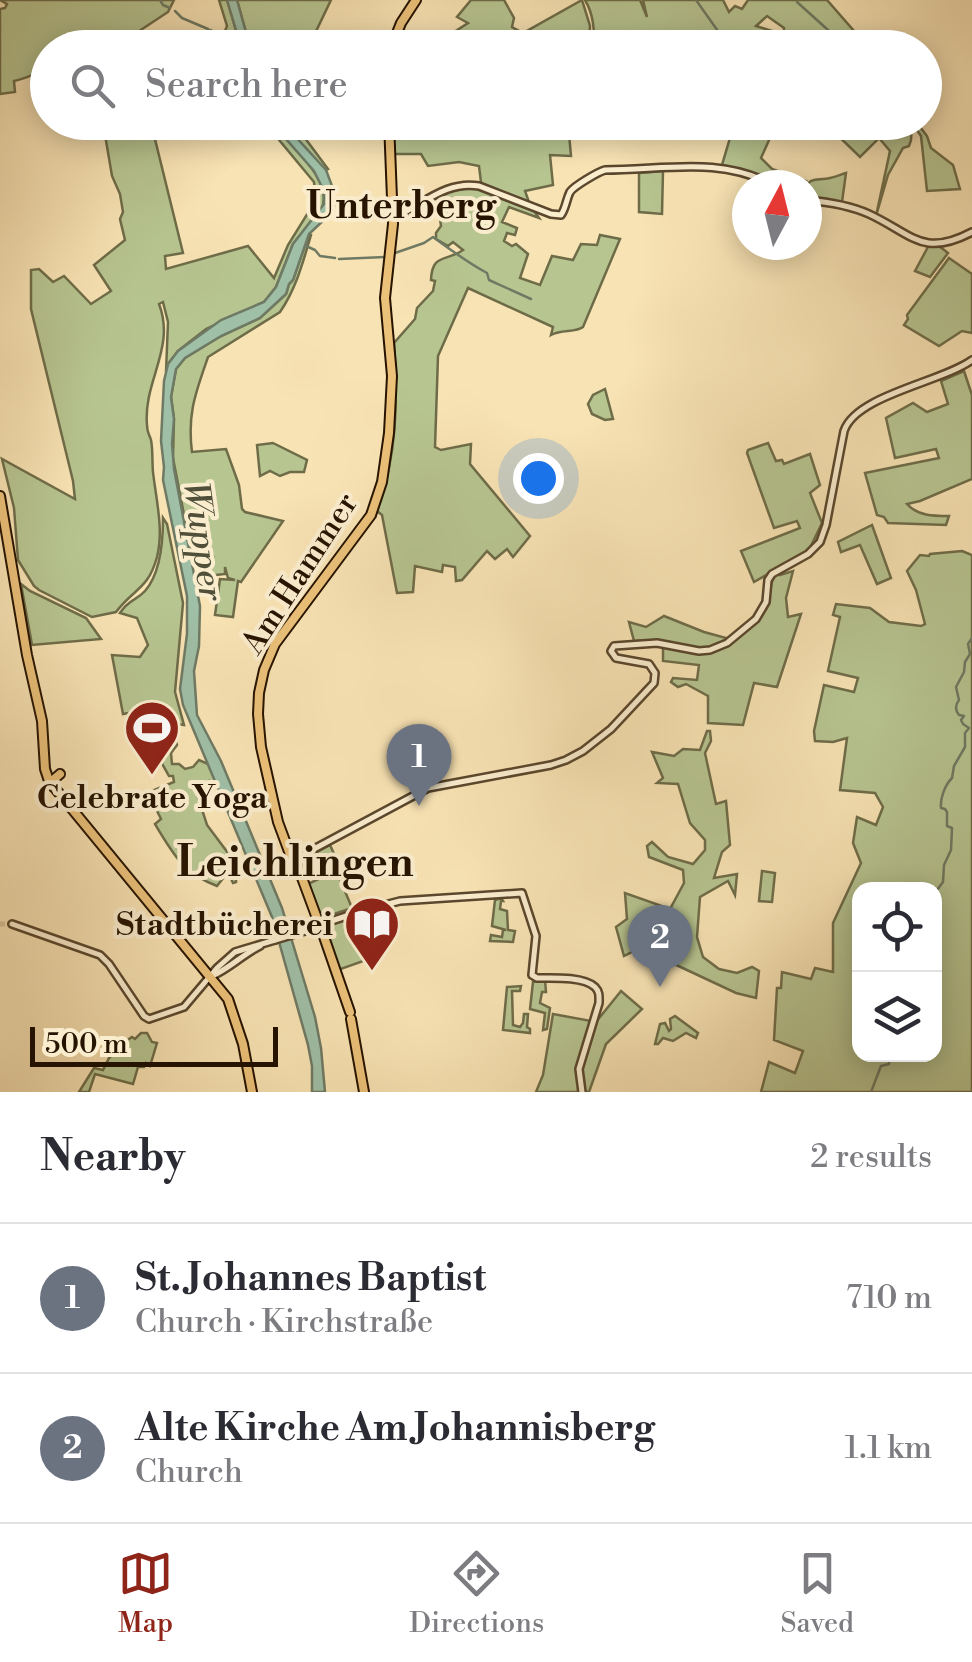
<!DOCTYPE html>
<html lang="en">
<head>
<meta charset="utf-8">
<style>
  :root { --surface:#fff; --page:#f2f2f3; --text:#2b2b33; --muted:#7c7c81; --line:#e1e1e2; --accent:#8f2418 }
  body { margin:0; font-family:"Libre Bodoni",serif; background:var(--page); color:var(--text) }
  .controls { position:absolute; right:30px; bottom:30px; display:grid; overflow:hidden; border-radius:20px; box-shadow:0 5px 25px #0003 }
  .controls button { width:90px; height:90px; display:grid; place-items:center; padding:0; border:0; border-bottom:2px solid var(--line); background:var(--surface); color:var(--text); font:50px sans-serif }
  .compass { position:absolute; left:732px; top:170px; width:90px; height:90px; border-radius:50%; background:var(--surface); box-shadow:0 5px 25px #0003; rotate:7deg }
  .scale { position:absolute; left:30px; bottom:25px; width:248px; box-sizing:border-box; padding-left:10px; border:5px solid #261300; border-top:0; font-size:28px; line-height:35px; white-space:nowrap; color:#261300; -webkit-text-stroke:8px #faedce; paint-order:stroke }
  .you { position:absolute; left:538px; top:478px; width:35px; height:35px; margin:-25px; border:8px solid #fff; border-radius:50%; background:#1a73e8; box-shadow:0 0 0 15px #1a73e833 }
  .badge { display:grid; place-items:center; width:65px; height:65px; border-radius:50%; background:var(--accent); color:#fff; font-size:32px; font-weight:700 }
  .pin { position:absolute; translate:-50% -82px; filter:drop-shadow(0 2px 5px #0008) }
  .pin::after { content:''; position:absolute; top:52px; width:35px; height:30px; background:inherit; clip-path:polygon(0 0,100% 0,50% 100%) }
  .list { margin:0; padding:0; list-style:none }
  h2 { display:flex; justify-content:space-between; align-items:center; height:130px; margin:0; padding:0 40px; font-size:42px }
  h2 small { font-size:32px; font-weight:400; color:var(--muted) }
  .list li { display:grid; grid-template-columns:65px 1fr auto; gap:30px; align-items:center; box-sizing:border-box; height:150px; padding:0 40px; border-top:2px solid var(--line) }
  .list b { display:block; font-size:38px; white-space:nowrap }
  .list p { margin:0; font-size:32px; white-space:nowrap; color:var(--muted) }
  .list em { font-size:32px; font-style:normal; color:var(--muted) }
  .icon { flex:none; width:55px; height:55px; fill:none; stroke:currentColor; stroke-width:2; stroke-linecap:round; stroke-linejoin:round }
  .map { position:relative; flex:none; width:972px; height:1092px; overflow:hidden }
  .search { position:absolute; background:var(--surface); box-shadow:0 5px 25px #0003; left:30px; right:30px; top:30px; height:110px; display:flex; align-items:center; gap:25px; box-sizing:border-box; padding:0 35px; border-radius:55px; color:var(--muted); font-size:38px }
  .sheet { height:430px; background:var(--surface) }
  nav { display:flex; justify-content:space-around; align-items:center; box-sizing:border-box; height:140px; border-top:2px solid var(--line); background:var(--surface); font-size:28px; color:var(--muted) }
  nav a { display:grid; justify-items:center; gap:5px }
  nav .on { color:var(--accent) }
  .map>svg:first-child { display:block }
  .green { fill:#b7c591; stroke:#6e6c48; stroke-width:2.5; fill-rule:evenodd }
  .water { fill:#9fbfa7; stroke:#6f7a64; stroke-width:2.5 }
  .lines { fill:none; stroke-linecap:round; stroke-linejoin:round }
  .stream { stroke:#6f7a64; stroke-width:2.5 }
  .minor-tunnel { stroke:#d8c499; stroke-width:5; stroke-dasharray:5 2.5; stroke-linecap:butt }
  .minor-casing { stroke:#5a472d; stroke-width:10 }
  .major-casing { stroke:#261300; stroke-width:12 }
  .minor { stroke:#faedce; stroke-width:5 }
  .major { stroke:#ecc27a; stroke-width:8 }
  .labels { text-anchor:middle; stroke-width:8; stroke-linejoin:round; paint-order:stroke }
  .street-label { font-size:32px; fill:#261300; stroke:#faedce }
  .poi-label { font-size:32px; font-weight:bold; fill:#261300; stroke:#faedce }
  .water-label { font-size:35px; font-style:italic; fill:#504f3a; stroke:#faedce }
  .quarter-label { font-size:38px; font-weight:bold; fill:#261300; stroke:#faedce }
  .district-label { font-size:42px; font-weight:bold; fill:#261300; stroke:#faedce }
</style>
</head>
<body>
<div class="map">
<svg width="972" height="1092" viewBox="0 0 972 1092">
  <rect width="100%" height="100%" fill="#f8e3b4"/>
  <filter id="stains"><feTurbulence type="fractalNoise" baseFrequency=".002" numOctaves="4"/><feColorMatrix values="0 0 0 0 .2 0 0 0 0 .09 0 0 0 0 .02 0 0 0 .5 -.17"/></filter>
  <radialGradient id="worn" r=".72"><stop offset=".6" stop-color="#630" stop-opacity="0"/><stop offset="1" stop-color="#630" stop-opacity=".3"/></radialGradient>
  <!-- green -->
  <g class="green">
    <path d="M0,0H174L168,12L115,47L48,48L47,70C35,73 26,79 14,81L15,92L0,94V9L5,8L7,4Z"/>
    <path d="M219,0H227L241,47C233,47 229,42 221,41L227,26Z"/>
    <polygon points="237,0 331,0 308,48 250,47"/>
    <polygon points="471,0 504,0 514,18 512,27 523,33 582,0 590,26 589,47 431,47 468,23 457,17"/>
    <path d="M585,0H640L647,17L643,0H723L729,12L735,6L742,9L748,0H827L868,47H810L799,38L784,33V28L767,16L756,26L788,36L777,47H592C596,33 593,13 585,0Z"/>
    <path d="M103,123H151L183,253L165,256L166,269L248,246L274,278L288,245L316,200L314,182L265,123H272C288,143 336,182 321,210L293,244L276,287L264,302L206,329L178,351L168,364L166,372L168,322L163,302L159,304C176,348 143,381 147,425C147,433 149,433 151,440C153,450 152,461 153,472C156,499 164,530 157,557C148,590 134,588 116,612L92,617L39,590L34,586L18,560L14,508L2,459L75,499L73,481L31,309V270L39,269L53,282L64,276L91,304L111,291L94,265L125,240L120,219L123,212L120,194L112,176Z"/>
    <polygon points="283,123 322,123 324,125 299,130 328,169 326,170 319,164"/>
    <path d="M393,123H568L571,156L550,155L553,185L525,191L530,205L539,218L509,207L502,222L517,228L515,235L507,233L504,241L512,246L516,244L528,254L520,278L540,285L552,256L573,260L581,244L597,245L600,235L620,239L583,327C575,333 562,329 551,335L553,327L468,288L438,356L435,447L441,450L471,444L470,464L530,536L513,557L507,549L495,559L487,551L462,580L456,581L455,567L443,565L442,572L415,566L413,592L397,593L382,515L377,511C397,457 398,401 394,343L415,319L417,308L433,291L435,281L431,280C432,253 446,262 463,250L453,242L448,246L436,239V233L441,226L437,196L458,187L479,188L481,182L479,166L459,162L428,166L421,154H394Z"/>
    <polygon points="744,123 917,123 927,136 931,148 953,165 960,189 927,191 921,136 912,123 911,140 909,146 903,148 888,175 876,216 890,151 879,138 860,157 825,123 809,137 774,129 761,158 772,169 806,181 803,185 778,185 754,174 722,165 733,128"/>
    <polygon points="663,171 662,214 639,212 639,173"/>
    <path d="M846,173L842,202L807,197C807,180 808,180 823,179C831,179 839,175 846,173Z"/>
    <path d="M309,234L311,235C303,262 296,289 280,312L208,357C196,392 187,413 192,452L226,449L239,485L242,509L245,512L283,521L241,582L238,581L233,617L215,615L220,579L235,580L228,578L225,567V574L207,576L205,559L214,556H192L173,458L174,419L171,397L176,369L185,358L221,336L260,318L286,294L289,284L293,280Z"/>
    <polygon points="929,245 939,246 948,253 930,277 915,271"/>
    <polygon points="949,258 972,274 972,333 962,331 939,346 904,325 908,319 907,315"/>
    <path d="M964,371L972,395V479L920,501L907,504C918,516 933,516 949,516L946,525L888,523L884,517L877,515L865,473L939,458L936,449L895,458L886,418L913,403L927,412L948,404L941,381Z"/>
    <polygon points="605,389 613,419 605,420 592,414 588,404 593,395"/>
    <polygon points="273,443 307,460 304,472 290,472 280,476 270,471 260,476 257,445"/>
    <polygon points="768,443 776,461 782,460 784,464 810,454 820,485 810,493 822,523 809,550 754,582 741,551 800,528 797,521 774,528 747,453 748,450"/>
    <path d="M163,518L167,524L183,603L175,692L184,725L170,723L177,745L171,753L172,764H179L185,769L193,767L199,760L208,764L217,785L213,788L209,781L195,788L207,825L231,857L236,866V882L233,883L228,872L217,886C183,873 173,854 155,824L161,819L156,809L159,805L152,791L174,782L173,776H169L151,744L147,729L139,730L140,711L123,714L112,655L140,657L148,645L137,618L120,613C129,599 136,601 145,591C161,573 163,541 163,518Z"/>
    <polygon points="872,525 891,578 877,584 860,545 841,552 838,542"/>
    <path d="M962,551L972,555V1092H761L769,1062L795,1073L803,1051L774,1040L777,988H781L782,972L811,979L815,968L833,972V923L861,863L853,843L857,817L876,825L883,807L875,793L840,790L847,738L833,742L815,741L814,731L824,685L854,692L858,678L828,671L840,617L833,615L836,604L870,608L889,622L921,626L925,624L916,590L907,571L920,555L929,556L930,554ZM920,888L934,889V1054H860V889Z"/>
    <path d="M793,571L786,598L788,617L801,614L777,687L754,683L743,725L708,723V696L686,684L678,687L671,682L673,678L697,680L699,665L663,661V641H634L629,622L646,627L664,616L704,632L733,640C747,630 763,621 768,603C772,590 768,583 778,572L780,575Z"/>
    <polygon points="21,584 30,591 86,618 101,639 32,645"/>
    <polygon points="707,731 710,731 711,741 705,753 716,804 726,801 730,845 722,852 714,878 737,874 735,895 728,881 700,897 697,937 703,957 719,969 737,973 752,967 759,971 756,998 736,993 640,948 624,956 616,927 627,919 625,893 670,909 684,883 683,870 649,857 647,846 652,842 668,857 693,864 705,850 705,840 690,823 678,784 657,783 663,778 652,752 674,756 683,749 700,750"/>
    <polygon points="330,845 340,867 337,872 352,908 322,918 319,914 308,884 323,877 313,854"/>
    <polygon points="762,871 775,873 772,902 759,901"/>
    <polygon points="501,898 503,901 501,901 500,909 507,911 508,930 515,931 513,942 490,941 491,935 502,937 503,930 506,930 492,926 495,900"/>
    <polygon points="356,917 369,959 338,970 327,933 330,925"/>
    <polygon points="545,980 546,992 542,992 540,1003 550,1008 547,1029 543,1030 545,1013 530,1009 533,982"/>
    <polygon points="521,986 520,991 512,991 513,1025 520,1027 523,1023 524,1014 528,1014 527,1027 530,1029 530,1033 503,1030 507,987"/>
    <polygon points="621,991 642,1009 606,1044 589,1092 536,1092 543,1075 553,1014 596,1022"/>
    <polygon points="675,1016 698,1033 696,1038 686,1033 673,1041 663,1038 658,1044 655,1044 660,1024 665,1023 669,1031 671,1029 670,1019"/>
    <polygon points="141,1033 147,1033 152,1042 157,1043 150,1066 146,1063 144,1067 138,1067 133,1084 95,1074 89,1092 79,1092 94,1068 103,1070 109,1058 115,1052 117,1053 125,1045 123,1043 132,1037 135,1039"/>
  </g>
  <!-- water -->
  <g class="water">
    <polygon points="227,0 237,0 250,47 241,47"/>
    <polygon points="272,123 283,123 326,170 332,186 330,208 324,220 309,234 293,280 289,284 286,294 260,318 221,336 185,358 176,369 171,397 174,419 172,444 174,469 200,606 199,646 194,671 197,715 221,761 282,908 315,1017 321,1048 325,1092 312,1092 312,1066 308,1045 272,917 183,705 180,689 187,634 187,596 163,480 164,467 161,441 164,381 168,364 178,351 221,320 264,302 276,287 293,244 324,204 324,191 314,171"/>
  </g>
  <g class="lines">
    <!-- stream -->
    <g class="stream">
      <polyline points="160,0 163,5 170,8"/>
      <polyline points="696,0 720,34"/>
      <polyline points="797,2 838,39 843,48"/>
      <polyline points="175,11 182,18 208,29"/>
      <polyline points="210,30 241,44"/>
      <polyline points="723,34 724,41 732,48"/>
      <polyline points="329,205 346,207"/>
      <polyline points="306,246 315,250 320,256 335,258"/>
      <path d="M393,256L395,253L424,243L433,237C451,250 468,263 487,273L489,280L531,299"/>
      <polyline points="339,259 385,257"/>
      <path d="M934,894L943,882L944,865L951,850L952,828L947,826V812L945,809L941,808C940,798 945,785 952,778L954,766L965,747V733L969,728L963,724L961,720L964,716L959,715C955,710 955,705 959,700L956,687L964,672L965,662L970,654L968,644L972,638"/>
      <polyline points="871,1092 881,1066 889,1064 890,1054"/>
    </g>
    <!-- minor-tunnel -->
    <polyline class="minor-tunnel" points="0,924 12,924"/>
    <!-- minor casing -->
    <g class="minor-casing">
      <g id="minor">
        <path d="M807,200C829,202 849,205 869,214C912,234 923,258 972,232"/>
        <path d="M393,218C421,206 446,180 479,186L551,214L561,215C566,208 566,200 570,192C574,186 598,172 605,170C664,170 720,156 773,185"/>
        <path d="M299,857L428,788L551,765L566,760L583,751L611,729L654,683L655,673L649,664L616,658L611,651L614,646L657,643L699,651L710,650L727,643L756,619L766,602L768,580L772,574L808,554L820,542L826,525L844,431C856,395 942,382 972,360"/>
        <path d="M325,923L365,910L400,901L522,893L536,936L532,975L537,978C551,978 583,976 595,987C600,992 599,997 599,1003L579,1069L582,1092"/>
        <polyline points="12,924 100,955 109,964 144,1016 149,1019 184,1007 217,968 235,952 275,940"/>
        <polyline points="275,940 315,928"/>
        <path d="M211,976C225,972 243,954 260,946"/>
      </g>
    </g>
    <!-- major casing -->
    <g class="major-casing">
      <g id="major">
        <polyline points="391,48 401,23 416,0"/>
        <polyline points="0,496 27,655 42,721 45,769 49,781 228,999 243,1044 252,1092"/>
        <polyline points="52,786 53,780 60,774"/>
        <polyline points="291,857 278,822 261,747 258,714 259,693 264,670 275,644 371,515 382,482 389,433 392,376 385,298 393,224 389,122"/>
        <polyline points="298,867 318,921"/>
        <polyline points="322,931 350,1012"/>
        <polyline points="351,1019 364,1092"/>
      </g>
    </g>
    <!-- minor -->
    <use href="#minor" class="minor"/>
    <!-- major -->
    <use href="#major" class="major"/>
  </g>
  <!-- icons -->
  <defs>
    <g id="stadium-pin" transform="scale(2.875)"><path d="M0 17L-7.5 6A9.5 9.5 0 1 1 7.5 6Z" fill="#8f2418" stroke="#faedce"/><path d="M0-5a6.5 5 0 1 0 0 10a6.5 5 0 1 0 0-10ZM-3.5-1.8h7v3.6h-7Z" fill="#fff"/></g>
    <g id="library-pin" transform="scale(2.875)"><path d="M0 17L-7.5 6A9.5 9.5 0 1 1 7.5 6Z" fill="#8f2418" stroke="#faedce"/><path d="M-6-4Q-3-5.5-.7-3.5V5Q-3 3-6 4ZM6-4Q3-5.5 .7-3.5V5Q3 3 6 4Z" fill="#fff"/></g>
  </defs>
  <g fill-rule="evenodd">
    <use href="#stadium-pin" x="152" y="728"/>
    <use href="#library-pin" x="372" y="924"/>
  </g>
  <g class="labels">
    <!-- street labels -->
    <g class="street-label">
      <text transform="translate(299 573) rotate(-57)" y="11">Am Hammer</text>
    </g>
    <!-- poi labels -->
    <g class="poi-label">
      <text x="152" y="808">Celebrate Yoga</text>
      <text x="333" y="935" text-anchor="end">Stadtbücherei</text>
    </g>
    <!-- water labels -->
    <g class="water-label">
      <text transform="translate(204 541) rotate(82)" y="12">Wupper</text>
    </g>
    <!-- quarter labels -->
    <g class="quarter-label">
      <text x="401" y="218">Unterberg</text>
    </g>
    <!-- district labels -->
    <g class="district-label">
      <text x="295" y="876">Leichlingen</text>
    </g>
  </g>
  <rect width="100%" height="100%" filter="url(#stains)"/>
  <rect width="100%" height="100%" fill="url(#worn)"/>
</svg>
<div class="controls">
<button><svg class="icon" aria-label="locate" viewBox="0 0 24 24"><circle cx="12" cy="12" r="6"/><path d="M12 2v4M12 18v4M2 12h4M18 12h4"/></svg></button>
<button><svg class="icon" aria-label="layers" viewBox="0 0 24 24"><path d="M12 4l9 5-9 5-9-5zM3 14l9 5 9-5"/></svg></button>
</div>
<svg class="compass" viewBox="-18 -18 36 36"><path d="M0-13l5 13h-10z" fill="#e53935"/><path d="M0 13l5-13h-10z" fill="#7c7c81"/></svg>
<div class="scale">500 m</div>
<div class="you"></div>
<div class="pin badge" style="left:419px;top:806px;background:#6b7280">1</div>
<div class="pin badge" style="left:660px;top:987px;background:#6b7280">2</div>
<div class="search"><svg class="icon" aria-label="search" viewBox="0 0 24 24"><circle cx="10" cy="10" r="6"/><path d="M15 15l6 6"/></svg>Search here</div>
</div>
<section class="sheet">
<h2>Nearby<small>2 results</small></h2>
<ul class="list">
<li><span class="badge" style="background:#6b7280">1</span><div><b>St. Johannes Baptist</b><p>Church · Kirchstraße</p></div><em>710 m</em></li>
<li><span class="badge" style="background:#6b7280">2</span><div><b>Alte Kirche Am Johannisberg</b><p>Church</p></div><em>1.1 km</em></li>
</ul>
</section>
<nav>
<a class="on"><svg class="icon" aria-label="map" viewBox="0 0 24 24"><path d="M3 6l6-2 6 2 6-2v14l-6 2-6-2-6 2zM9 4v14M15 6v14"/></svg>Map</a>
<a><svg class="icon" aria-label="directions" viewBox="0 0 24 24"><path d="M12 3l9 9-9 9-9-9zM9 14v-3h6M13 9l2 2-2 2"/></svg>Directions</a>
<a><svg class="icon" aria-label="saved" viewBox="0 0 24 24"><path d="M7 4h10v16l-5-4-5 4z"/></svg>Saved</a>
</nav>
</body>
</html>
